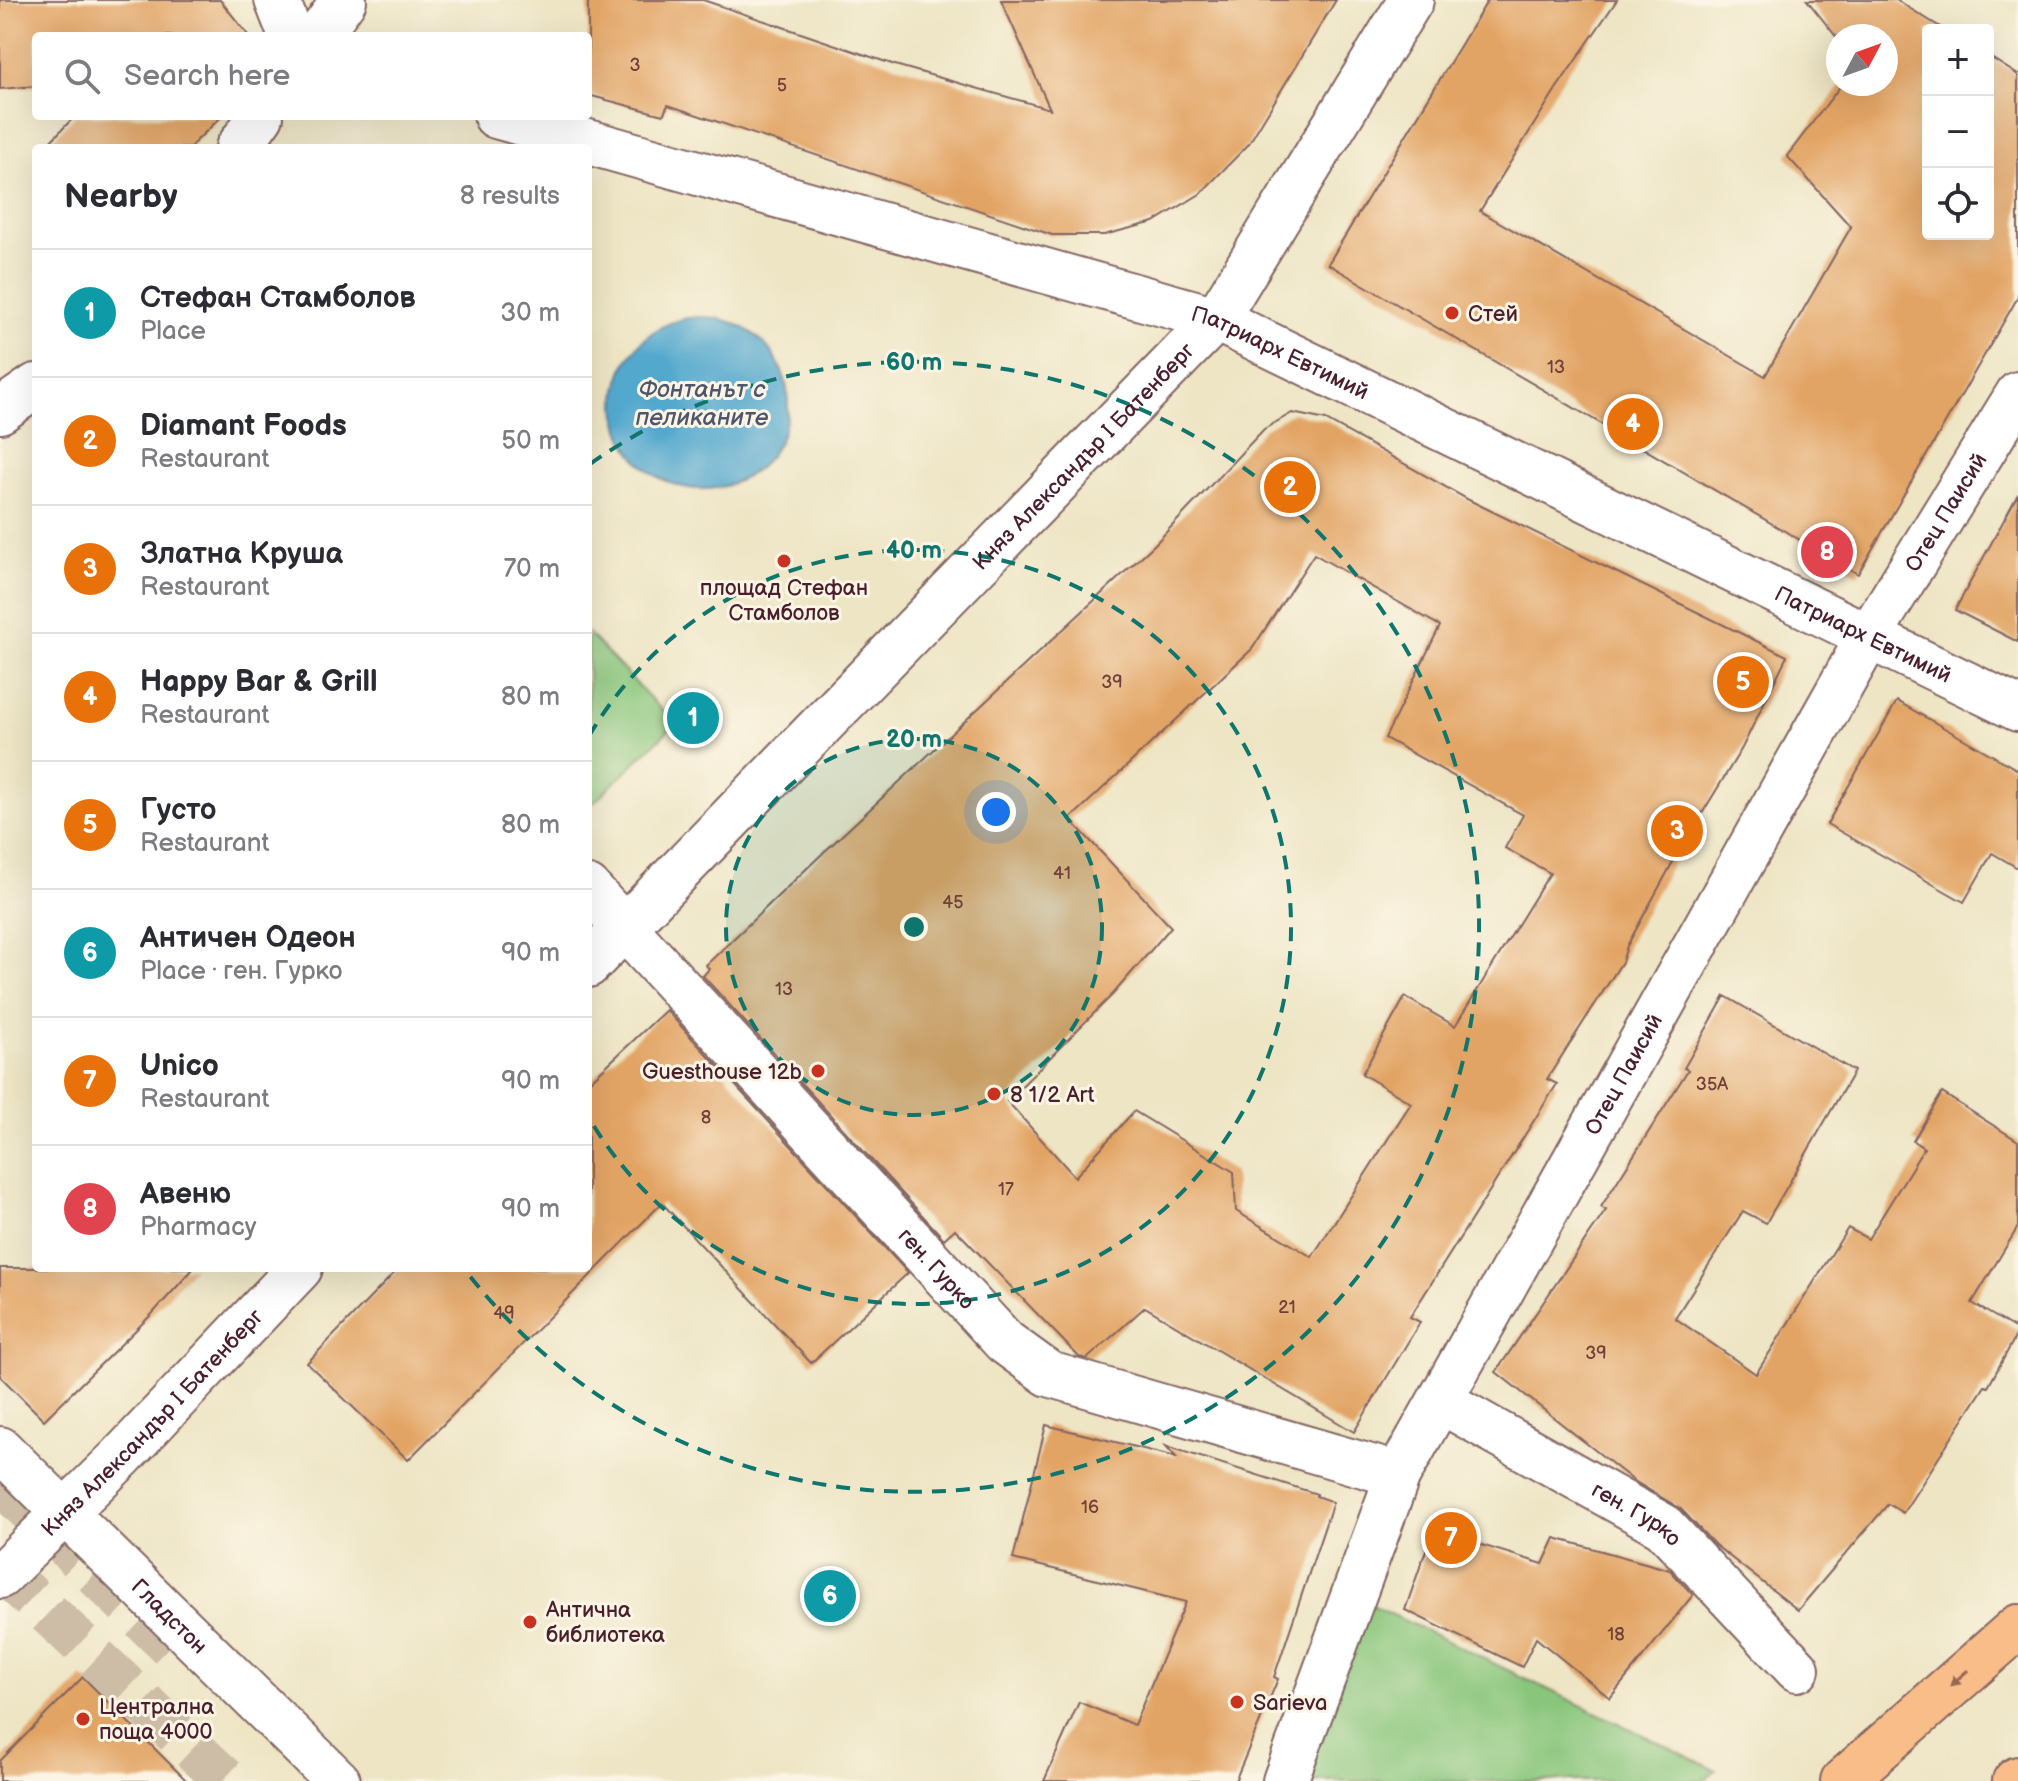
<!DOCTYPE html>
<html lang="en">
<head>
<meta charset="utf-8">
<style>
  :root { --surface:#fff; --page:#f2f2f3; --text:#2b2b33; --muted:#7c7c81; --line:#e1e1e2; --accent:#c8321e }
  body { margin:0; font-family:"Balsamiq Sans",sans-serif; background:var(--page); color:var(--text) }
  .controls { position:absolute; right:24px; top:24px; display:grid; overflow:hidden; border-radius:8px; box-shadow:0 8px 32px #0002 }
  .controls button { width:72px; height:72px; display:grid; place-items:center; padding:0; border:0; border-bottom:2px solid var(--line); background:var(--surface); color:var(--text); font:40px sans-serif }
  .compass { position:absolute; left:1826px; top:24px; width:72px; height:72px; border-radius:50%; background:var(--surface); box-shadow:0 8px 32px #0002; rotate:49deg }
  .you { position:absolute; left:996px; top:812px; width:28px; height:28px; margin:-20px; border:6px solid #fff; border-radius:50%; background:#1a73e8; box-shadow:0 0 0 12px #1a73e833 }
  .badge { display:grid; place-items:center; width:52px; height:52px; border-radius:50%; background:var(--accent); color:#fff; font-size:26px; font-weight:700 }
  .pin { position:absolute; translate:-50% -50%; border:4px solid #fff; box-shadow:0 2px 8px #0006 }
  .list { margin:0; padding:0; list-style:none }
  h2 { display:flex; justify-content:space-between; align-items:center; height:104px; margin:0; padding:0 32px; font-size:34px }
  h2 small { font-size:26px; font-weight:400; color:var(--muted) }
  .list li { display:grid; grid-template-columns:52px 1fr auto; gap:24px; align-items:center; box-sizing:border-box; height:128px; padding:0 32px; border-top:2px solid var(--line) }
  .list b { display:block; font-size:30px; white-space:nowrap }
  .list p { margin:0; font-size:26px; white-space:nowrap; color:var(--muted) }
  .list em { font-size:26px; font-style:normal; color:var(--muted) }
  .icon { flex:none; width:44px; height:44px; fill:none; stroke:currentColor; stroke-width:2; stroke-linecap:round; stroke-linejoin:round }
  .map { position:relative; flex:none; width:2018px; height:1781px; overflow:hidden }
  .search { position:absolute; background:var(--surface); box-shadow:0 8px 32px #0002; left:32px; top:32px; width:560px; height:88px; display:flex; align-items:center; gap:20px; box-sizing:border-box; padding:0 28px; border-radius:8px; color:var(--muted); font-size:30px }
  .panel { position:absolute; background:var(--surface); box-shadow:0 8px 32px #0002; left:32px; top:144px; width:560px; height:1128px; border-radius:8px }
  .map>svg:first-child { display:block }
  .green { fill:#89c67c; stroke:#6a7254; stroke-width:2 }
  .water { fill:#52a8ce; stroke:#4e647c; stroke-width:2 }
  .building { fill:#e2a465; fill-rule:evenodd }
  .lines { fill:none; stroke-linecap:round; stroke-linejoin:round }
  .major-tunnel { stroke:#cdbda6; stroke-width:44; stroke-dasharray:44 22; stroke-linecap:butt }
  .minor-casing { stroke:#836461; stroke-width:48 }
  .major-casing { stroke:#836461; stroke-width:48 }
  .minor { stroke:#fff; stroke-width:44 }
  .major { stroke:#f8bd89; stroke-width:44 }
  .oneway { fill:#986655 }
  .ring { fill:none; stroke:#0f766e; stroke-width:4; stroke-dasharray:14 10 }
  .poi-dot { fill:#c8321e; stroke:#fcf5e5; stroke-width:3 }
  .labels { text-anchor:middle; stroke-width:6; stroke-linejoin:round; paint-order:stroke }
  .number-label { font-size:18px; fill:#70403a }
  .poi-label { font-size:22px; fill:#4a1f2b; stroke:#fcf5e5; text-anchor:start }
  .street-label { font-size:22px; fill:#4a1f2b; stroke:#fcf5e5 }
  .water-label { font-size:24px; font-style:italic; fill:#4d566c; stroke:#fcf5e5 }
  .centre { fill:#0f766e; stroke:#fcf5e5; stroke-width:4 }
  .ring-label { font-size:24px; text-anchor:middle; font-weight:bold; fill:#0f766e; stroke:#fcf5e5; stroke-width:6; stroke-linejoin:round; paint-order:stroke }
</style>
</head>
<body>
<div class="map">
<svg width="2018" height="1781" viewBox="0 0 2018 1781">
  <rect width="100%" height="100%" fill="#fcf5e5"/>
  <filter id="ink" filterUnits="userSpaceOnUse"><feTurbulence type="fractalNoise" baseFrequency=".0125" numOctaves="2"/><feDisplacementMap in="SourceGraphic" scale="16" xChannelSelector="R" yChannelSelector="G"/><feConvolveMatrix kernelMatrix="1 2 1 2 8 2 1 2 1" color-interpolation-filters="sRGB"/></filter>
  <filter id="wash" filterUnits="userSpaceOnUse"><feTurbulence type="fractalNoise" baseFrequency=".006" numOctaves="4" result="noise"/><feDisplacementMap in="SourceGraphic" scale="32" xChannelSelector="R" yChannelSelector="G"/><feGaussianBlur stdDeviation="1.8" result="paint"/><feColorMatrix in="noise" values="0 0 0 0 0 0 0 0 0 0 0 0 0 0 0 0 0 1.4 0 .05"/><feComposite in="paint" operator="in"/></filter>
  <g filter="url(#wash)">
    <rect width="100%" height="100%" fill="#eee5c5"/>
    <!-- green -->
    <g class="green">
      <polygon points="588,633 675,724 588,808"/>
      <polygon points="1353,1596 1716,1770 1702,1781 1285,1781"/>
    </g>
    <!-- water -->
    <circle class="water" cx="702" cy="403" r="86"/>
    <g id="blocks">
      <!-- building -->
      <g class="building">
        <polygon points="0,0 220,0 249,36 36,36 36,86 0,89"/>
        <polygon points="588,0 703,0 895,65 1050,109 1001,0 1336,0 1248,145 1200,194 1154,222 1104,235 1052,235 668,105 663,115 588,95"/>
        <polygon points="1488,0 1617,0 1556,89 1480,211 1765,376 1851,227 1787,156 1842,84 1886,84 1886,36 1838,36 1838,39 1807,0 1896,0 1945,30 1928,30 1928,234 1988,234 1988,56 2018,75 2018,297 1858,574 1328,264"/>
        <polygon points="75,116 222,116 189,148 44,148"/>
        <path d="M1292,413L1326,420L1469,500L1787,656L1742,748L1675,858L1627,946L1622,962L1547,1079L1557,1084L1410,1317L1420,1322L1354,1432L1145,1307L1087,1359L1079,1357L955,1229L944,1239L703,976L709,969L706,965L824,852L1155,544L1264,429ZM1314,554L1440,626L1385,738L1523,815L1505,848L1550,873L1455,1026L1405,997L1362,1074L1411,1103L1312,1257L1236,1211L1234,1172L1134,1111L1075,1177L1007,1101L1114,993L1171,927L1070,819L1252,649Z"/>
        <polygon points="2018,494 2018,642 1955,610"/>
        <polygon points="1897,701 2018,770 2018,868 1992,853 1964,902 1827,824"/>
        <polygon points="1725,996 1854,1071 1766,1223 1743,1211 1675,1318 1756,1374 1848,1228 1868,1239 1924,1148 1913,1141 1942,1093 2018,1141 2018,1227 1972,1303 2018,1330 2018,1332 1988,1387 1985,1386 1903,1513 1888,1504 1798,1610 1715,1545 1681,1509 1634,1481 1496,1372 1606,1210 1601,1207 1688,1070 1684,1068"/>
        <polygon points="666,1010 908,1273 811,1363 662,1203 408,1460 307,1363 399,1268 588,1268 588,1083"/>
        <polygon points="0,1268 194,1268 152,1314 44,1420 0,1376"/>
        <polygon points="1046,1425 1176,1457 1166,1446 1317,1494 1316,1496 1333,1502 1274,1677 1278,1679 1235,1781 1044,1781 1079,1702 1134,1725 1186,1602 1013,1559"/>
        <polygon points="1433,1530 1543,1564 1555,1538 1670,1570 1693,1595 1610,1698 1536,1638 1522,1667 1405,1610"/>
        <polygon points="83,1677 187,1781 0,1781 0,1761"/>
      </g>
    </g>
  </g>
  <g filter="url(#ink)">
    <use href="#blocks" fill-opacity="0" stroke="#836461" stroke-width="2"/>
    <g class="lines">
      <!-- major-tunnel -->
      <g class="major-tunnel">
        <polyline points="0,1482 170,1646"/>
        <polyline points="0,1568 227,1781"/>
      </g>
      <!-- minor casing -->
      <g class="minor-casing">
        <g id="minor">
          <polyline points="277,0 291,36"/>
          <polyline points="318,36 344,0"/>
          <path id="s1" d="M496,116L1216,319L2018,709"/>
          <polyline points="238,148 261,116"/>
          <polyline points="0,411 36,386"/>
          <path id="s2" d="M588,888L1005,1342L1049,1374L1398,1475"/>
          <path id="s3" d="M588,965L1216,319L1411,0"/>
          <path id="s4" d="M1441,1401L1663,1526L1797,1669"/>
          <path id="s5" d="M0,1449L338,1781"/>
          <path id="s6" d="M0,1576L120,1458L300,1268"/>
          <path id="s7" d="M1285,1781L1398,1475L1869,636L2018,394"/>
        </g>
      </g>
      <!-- major casing -->
      <g class="major-casing">
        <g id="major">
          <polyline points="1843,1781 2018,1627"/>
          <polyline points="2015,1781 2018,1779"/>
        </g>
      </g>
      <!-- minor -->
      <use href="#minor" class="minor"/>
      <!-- major -->
      <use href="#major" class="major"/>
    </g>
    <!-- one-way arrows -->
    <defs><path id="oneway-solid" d="M-6-.8H1V-3.2L6.5 0L1 3.2V.8H-6Z" transform="scale(2)"/></defs>
    <use class="oneway" href="#oneway-solid" transform="translate(1959 1678) rotate(139)"/>
  </g>
  <!-- distance rings -->
  <circle cx="914" cy="927" r="188" fill="#0f766e" fill-opacity=".12"/>
  <g class="ring">
    <circle cx="914" cy="927" r="188"/>
    <path d="M589 736A377 377 0 1 1 589 1118"/>
    <path d="M590 464A565 565 0 1 1 466 1271"/>
  </g>
  <!-- markers -->
  <g class="poi-dot">
    <circle cx="1452" cy="313" r="8"/>
    <circle cx="784" cy="561" r="8"/>
    <circle cx="818" cy="1071" r="8"/>
    <circle cx="994" cy="1094" r="8"/>
    <circle cx="530" cy="1622" r="8"/>
    <circle cx="1237" cy="1702" r="8"/>
    <circle cx="83" cy="1719" r="8"/>
  </g>
  <g class="labels">
    <!-- number labels -->
    <g class="number-label">
      <text x="635" y="71">3</text>
      <text x="782" y="91">5</text>
      <text x="1556" y="373">13</text>
      <text x="1112" y="688">39</text>
      <text x="1062" y="879">41</text>
      <text x="953" y="908">45</text>
      <text x="784" y="995">13</text>
      <text x="1712" y="1090">35А</text>
      <text x="706" y="1123">8</text>
      <text x="1006" y="1195">17</text>
      <text x="1287" y="1313">21</text>
      <text x="504" y="1319">49</text>
      <text x="1596" y="1359">39</text>
      <text x="1090" y="1513">16</text>
      <text x="1616" y="1640">18</text>
    </g>
    <!-- poi labels -->
    <g class="poi-label">
      <text x="1468" y="321">Стей</text>
      <text x="784" y="595" text-anchor="middle">площад Стефан<tspan x="784" dy="25">Стамболов</tspan></text>
      <text x="802" y="1079" text-anchor="end">Guesthouse 12b</text>
      <text x="1010" y="1102">8 1/2 Art</text>
      <text x="546" y="1617">Антична<tspan x="546" dy="25">библиотека</tspan></text>
      <text x="1253" y="1710">Sarieva</text>
      <text x="99" y="1714">Централна<tspan x="99" dy="25">поща 4000</tspan></text>
    </g>
    <!-- street labels -->
    <g class="street-label">
      <text dy="8" stroke="none"><textPath href="#s1" startOffset="820">Патриарх Евтимий</textPath></text>
      <text dy="8" stroke="none"><textPath href="#s3" startOffset="710">Княз Александър I Батенберг</textPath></text>
      <text dy="8" stroke="none"><textPath href="#s7" startOffset="1434">Отец Паисий</textPath></text>
      <text dy="8" stroke="none"><textPath href="#s1" startOffset="1468">Патриарх Евтимий</textPath></text>
      <text dy="8" stroke="none"><textPath href="#s7" startOffset="786">Отец Паисий</textPath></text>
      <text dy="8" stroke="none"><textPath href="#s2" startOffset="516">ген. Гурко</textPath></text>
      <text dy="8" stroke="none"><textPath href="#s6" startOffset="216">Княз Александър I Батенберг</textPath></text>
      <text dy="8" stroke="none"><textPath href="#s4" startOffset="226">ген. Гурко</textPath></text>
      <text dy="8" stroke="none"><textPath href="#s5" startOffset="238">Гладстон</textPath></text>
    </g>
    <!-- water labels -->
    <g class="water-label">
      <text x="702" y="397">Фонтанът с<tspan x="702" dy="28">пеликаните</tspan></text>
    </g>
  </g>
  <circle cx="914" cy="927" r="12" class="centre"/>
  <g class="ring-label">
    <text x="914" y="370">60 m</text>
    <text x="914" y="558">40 m</text>
    <text x="914" y="747">20 m</text>
  </g>
</svg>
<div class="controls">
<button>+</button>
<button>−</button>
<button><svg class="icon" aria-label="locate" viewBox="0 0 24 24"><circle cx="12" cy="12" r="6"/><path d="M12 2v4M12 18v4M2 12h4M18 12h4"/></svg></button>
</div>
<svg class="compass" viewBox="-18 -18 36 36"><path d="M0-13l5 13h-10z" fill="#e53935"/><path d="M0 13l5-13h-10z" fill="#7c7c81"/></svg>
<div class="you"></div>
<div class="pin badge" style="left:693px;top:718px;background:#0f9aa8">1</div>
<div class="pin badge" style="left:1290px;top:487px;background:#e8710a">2</div>
<div class="pin badge" style="left:1677px;top:831px;background:#e8710a">3</div>
<div class="pin badge" style="left:1633px;top:424px;background:#e8710a">4</div>
<div class="pin badge" style="left:1743px;top:682px;background:#e8710a">5</div>
<div class="pin badge" style="left:830px;top:1596px;background:#0f9aa8">6</div>
<div class="pin badge" style="left:1451px;top:1538px;background:#e8710a">7</div>
<div class="pin badge" style="left:1827px;top:552px;background:#e0444e">8</div>
<div class="search"><svg class="icon" aria-label="search" viewBox="0 0 24 24"><circle cx="10" cy="10" r="6"/><path d="M15 15l6 6"/></svg>Search here</div>
<section class="panel">
<h2>Nearby<small>8 results</small></h2>
<ul class="list">
<li><span class="badge" style="background:#0f9aa8">1</span><div><b>Стефан Стамболов</b><p>Place</p></div><em>30 m</em></li>
<li><span class="badge" style="background:#e8710a">2</span><div><b>Diamant Foods</b><p>Restaurant</p></div><em>50 m</em></li>
<li><span class="badge" style="background:#e8710a">3</span><div><b>Златна Круша</b><p>Restaurant</p></div><em>70 m</em></li>
<li><span class="badge" style="background:#e8710a">4</span><div><b>Happy Bar &amp; Grill</b><p>Restaurant</p></div><em>80 m</em></li>
<li><span class="badge" style="background:#e8710a">5</span><div><b>Густо</b><p>Restaurant</p></div><em>80 m</em></li>
<li><span class="badge" style="background:#0f9aa8">6</span><div><b>Античен Одеон</b><p>Place · ген. Гурко</p></div><em>90 m</em></li>
<li><span class="badge" style="background:#e8710a">7</span><div><b>Unico</b><p>Restaurant</p></div><em>90 m</em></li>
<li><span class="badge" style="background:#e0444e">8</span><div><b>Авеню</b><p>Pharmacy</p></div><em>90 m</em></li>
</ul>
</section>
</div>
</body>
</html>
